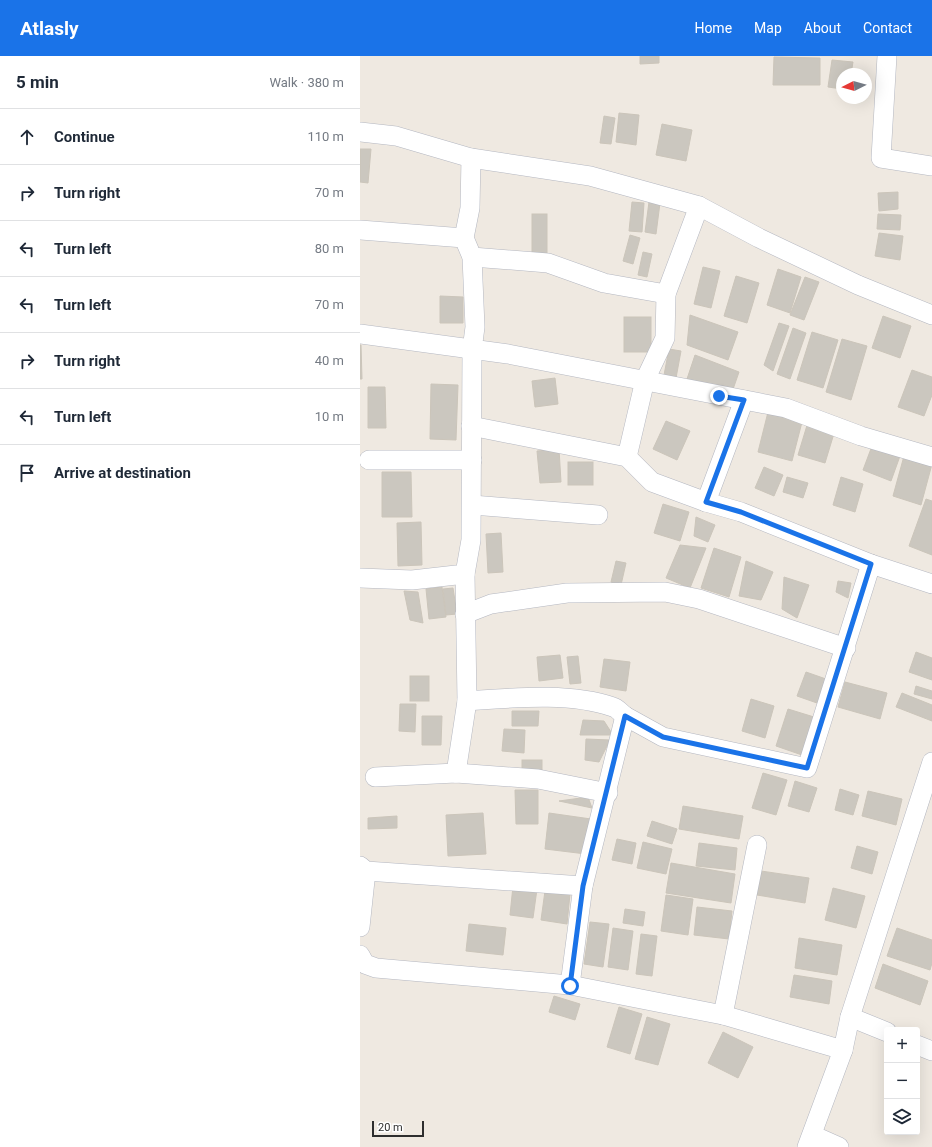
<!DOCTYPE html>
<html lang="en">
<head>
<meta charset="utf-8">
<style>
  :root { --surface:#fff; --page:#f6f6f7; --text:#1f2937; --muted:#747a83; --line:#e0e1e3; --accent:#1a73e8 }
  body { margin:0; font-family:Roboto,sans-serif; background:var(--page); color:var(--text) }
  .controls { position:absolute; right:12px; bottom:12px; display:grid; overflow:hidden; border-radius:4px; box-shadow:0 4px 16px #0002 }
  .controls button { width:36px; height:36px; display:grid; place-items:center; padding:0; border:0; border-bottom:1px solid var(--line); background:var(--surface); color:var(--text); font:20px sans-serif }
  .compass { position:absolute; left:476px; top:12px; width:36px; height:36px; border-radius:50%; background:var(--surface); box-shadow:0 4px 16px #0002; rotate:264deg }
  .scale { position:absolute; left:12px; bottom:10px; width:52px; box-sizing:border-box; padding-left:4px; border:2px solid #2e2e2e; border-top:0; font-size:11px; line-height:14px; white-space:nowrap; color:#2e2e2e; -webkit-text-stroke:3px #fff; paint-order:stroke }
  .stop { position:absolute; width:12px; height:12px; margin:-9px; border:3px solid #1a73e8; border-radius:50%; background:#fff }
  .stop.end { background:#1a73e8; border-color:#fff; box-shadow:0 1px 4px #0008 }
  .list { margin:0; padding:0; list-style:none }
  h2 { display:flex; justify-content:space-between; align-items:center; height:52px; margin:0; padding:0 16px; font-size:17px }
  h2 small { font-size:13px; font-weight:400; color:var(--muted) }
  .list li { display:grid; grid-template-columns:26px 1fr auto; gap:12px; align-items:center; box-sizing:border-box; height:56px; padding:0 16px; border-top:1px solid var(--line) }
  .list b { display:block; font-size:15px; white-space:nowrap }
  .list em { font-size:13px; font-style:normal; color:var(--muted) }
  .icon { flex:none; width:22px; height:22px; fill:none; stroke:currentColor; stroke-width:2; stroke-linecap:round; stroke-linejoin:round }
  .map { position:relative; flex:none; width:572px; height:1091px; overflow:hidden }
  header { display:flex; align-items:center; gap:24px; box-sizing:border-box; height:56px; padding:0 20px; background:var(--accent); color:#fff }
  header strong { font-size:19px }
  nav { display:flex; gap:22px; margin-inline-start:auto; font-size:14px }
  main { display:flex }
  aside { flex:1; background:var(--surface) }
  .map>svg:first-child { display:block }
  .building { fill:#cbc7bf; stroke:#cbc5ba }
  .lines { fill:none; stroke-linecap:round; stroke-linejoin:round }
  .street-casing { stroke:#b4b7c1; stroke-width:20 }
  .street { stroke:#fff; stroke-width:19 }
  .route { stroke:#1a73e8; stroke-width:5 }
</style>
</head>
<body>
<header>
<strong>Atlasly</strong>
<nav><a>Home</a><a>Map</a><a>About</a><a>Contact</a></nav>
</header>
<main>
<aside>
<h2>5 min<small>Walk · 380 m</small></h2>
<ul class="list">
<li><svg class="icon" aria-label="ahead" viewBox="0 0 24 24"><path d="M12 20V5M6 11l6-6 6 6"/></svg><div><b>Continue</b></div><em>110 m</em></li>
<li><svg class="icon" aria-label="right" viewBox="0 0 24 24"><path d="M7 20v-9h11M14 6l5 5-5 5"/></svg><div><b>Turn right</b></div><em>70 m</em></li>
<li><svg class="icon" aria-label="left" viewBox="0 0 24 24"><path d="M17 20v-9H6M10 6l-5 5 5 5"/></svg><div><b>Turn left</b></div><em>80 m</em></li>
<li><svg class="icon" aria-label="left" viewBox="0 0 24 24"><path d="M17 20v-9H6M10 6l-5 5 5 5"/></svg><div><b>Turn left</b></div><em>70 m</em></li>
<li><svg class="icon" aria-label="right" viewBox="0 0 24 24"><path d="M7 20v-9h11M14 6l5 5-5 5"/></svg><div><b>Turn right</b></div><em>40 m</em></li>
<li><svg class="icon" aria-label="left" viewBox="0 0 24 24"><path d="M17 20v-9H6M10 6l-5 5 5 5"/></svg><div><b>Turn left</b></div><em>10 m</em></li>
<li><svg class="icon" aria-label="arrive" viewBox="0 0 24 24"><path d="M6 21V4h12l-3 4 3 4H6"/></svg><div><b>Arrive at destination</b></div></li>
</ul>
</aside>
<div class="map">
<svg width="572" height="1091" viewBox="0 0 572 1091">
  <rect width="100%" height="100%" fill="#efe9e1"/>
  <!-- building -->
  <g class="building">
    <polygon points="280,0 299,0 299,7 280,8"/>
    <polygon points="414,1 460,2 460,29 413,29"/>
    <polygon points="472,4 493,6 491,18 482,18 482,33 468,31"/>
    <polygon points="259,57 279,59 276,89 256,86"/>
    <polygon points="244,60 255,62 251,88 240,87"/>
    <polygon points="302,68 332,74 326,105 296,99"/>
    <polygon points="0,93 11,93 8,127 0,126"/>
    <polygon points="538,136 538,153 519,155 518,137"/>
    <polygon points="272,146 284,147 282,176 269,175"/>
    <polygon points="289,146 300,147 296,178 285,176"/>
    <rect x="172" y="158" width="15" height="40"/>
    <polygon points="518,158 541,159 540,174 517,173"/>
    <polygon points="519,177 543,180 540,204 515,200"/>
    <polygon points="270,179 280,182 273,208 263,205"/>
    <polygon points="283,196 292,198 287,221 278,219"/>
    <polygon points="343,211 360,215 351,252 334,248"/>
    <polygon points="418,213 441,221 430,257 407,249"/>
    <polygon points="376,220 399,227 387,267 364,260"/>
    <polygon points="445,221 459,226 444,264 430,259"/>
    <polygon points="80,240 103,241 103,267 80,267"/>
    <polygon points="330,259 378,276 368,304 327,289"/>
    <polygon points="523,260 551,270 540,302 512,292"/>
    <rect x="264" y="261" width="27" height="35"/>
    <polygon points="419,267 429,270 413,315 404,309"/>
    <polygon points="433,272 446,277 430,323 417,318"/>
    <polygon points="452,276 478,284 463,332 437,324"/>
    <polygon points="482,283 507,290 491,344 466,336"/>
    <polygon points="0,289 1,289 2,323 0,323"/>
    <polygon points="309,293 321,295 316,322 304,319"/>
    <polygon points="335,299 379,316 371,339 327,323"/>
    <polygon points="552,314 572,321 572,339 564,360 538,351"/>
    <polygon points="195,322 198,348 175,351 172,325"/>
    <polygon points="71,328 98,329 96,384 70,383"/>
    <polygon points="8,331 25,331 26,372 8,372"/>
    <polygon points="408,356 442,366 432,405 398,396"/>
    <polygon points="306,365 330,375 317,404 293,393"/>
    <polygon points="448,366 475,374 465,407 438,399"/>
    <polygon points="512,390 540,400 531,425 503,414"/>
    <polygon points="199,393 201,426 180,427 177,395"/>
    <polygon points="544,400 572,408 561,449 533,440"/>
    <rect x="208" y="406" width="25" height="23"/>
    <polygon points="404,411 423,419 414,440 395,432"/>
    <polygon points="22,416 51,416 52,461 22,461"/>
    <polygon points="427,421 448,427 443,442 423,436"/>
    <polygon points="481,421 503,428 495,456 473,449"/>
    <polygon points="566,443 572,445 572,499 549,490"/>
    <polygon points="303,448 329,456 320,485 294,477"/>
    <polygon points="336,461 355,469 348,486 334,480"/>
    <polygon points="61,466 62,509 38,510 37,467"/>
    <polygon points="141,477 143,516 128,517 126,478"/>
    <polygon points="320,489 346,492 330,532 306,522"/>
    <polygon points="354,492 381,501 369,541 341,532"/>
    <polygon points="256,505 266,507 261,529 251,526"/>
    <polygon points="386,505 413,516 401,544 379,540"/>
    <polygon points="424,521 449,529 437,562 422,553"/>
    <polygon points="478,525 491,527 488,542 476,536"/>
    <polygon points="82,531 86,561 69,563 66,533"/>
    <polygon points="93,532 97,558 86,559 83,533"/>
    <polygon points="44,535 58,536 63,567 50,564"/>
    <polygon points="556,596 572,602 572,624 549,616"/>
    <polygon points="200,599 203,622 179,625 177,601"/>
    <polygon points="218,600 221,627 210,628 207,601"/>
    <polygon points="244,603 270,606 266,635 240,631"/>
    <polygon points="446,616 466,623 457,647 437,640"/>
    <rect x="50" y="620" width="19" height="25"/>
    <polygon points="485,626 527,637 520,663 478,651"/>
    <polygon points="556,630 572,635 572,643 554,638"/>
    <polygon points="542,637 572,649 572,665 536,651"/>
    <polygon points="391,643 414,650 405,682 382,675"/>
    <polygon points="40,648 56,648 55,676 39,675"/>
    <polygon points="428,653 454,661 442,699 416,690"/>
    <polygon points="152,655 179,655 178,670 152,670"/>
    <polygon points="62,660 82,660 81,689 62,689"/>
    <polygon points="223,664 244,665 253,679 220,679"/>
    <polygon points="144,673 165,674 164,697 142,695"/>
    <polygon points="226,683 250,684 239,706 225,704"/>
    <rect x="162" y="704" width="20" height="17"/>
    <polygon points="403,717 427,724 416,759 392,752"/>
    <polygon points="435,725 457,732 449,756 428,750"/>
    <polygon points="480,733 499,739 493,759 475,754"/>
    <polygon points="155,734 178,734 178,768 156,768"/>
    <polygon points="508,735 542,743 536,769 502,760"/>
    <polygon points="228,741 232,752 199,745"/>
    <polygon points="323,750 383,760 379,783 319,773"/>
    <polygon points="123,757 126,798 88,800 86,759"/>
    <polygon points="189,757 231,763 226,798 185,793"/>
    <polygon points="37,760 37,772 8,773 8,762"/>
    <polygon points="292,765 317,773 312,788 287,780"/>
    <polygon points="257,783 276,787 272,808 252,804"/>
    <polygon points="283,786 312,793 306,818 277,812"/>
    <polygon points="339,787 377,792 375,814 336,810"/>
    <polygon points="497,790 518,796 512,818 491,812"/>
    <polygon points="311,807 375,818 371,847 306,837"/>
    <polygon points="401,815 449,822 445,847 397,839"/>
    <polygon points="153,830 177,833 173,862 150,859"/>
    <polygon points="473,832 505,840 496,872 465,864"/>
    <polygon points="185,835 210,838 207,868 181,864"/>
    <polygon points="306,839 333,843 328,879 301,875"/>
    <polygon points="337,851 372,855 369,883 334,879"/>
    <polygon points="265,853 285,856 283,870 263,867"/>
    <polygon points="230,866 249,868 243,911 224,908"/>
    <polygon points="109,868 146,872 143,899 106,895"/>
    <polygon points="253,872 273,875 268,914 248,911"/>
    <polygon points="537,872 572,884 572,907 570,914 527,900"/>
    <polygon points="281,878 297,880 292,920 276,918"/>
    <polygon points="439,882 482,889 477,919 435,912"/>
    <polygon points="523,908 568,925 560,949 515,932"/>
    <polygon points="434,919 472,925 469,948 430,941"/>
    <polygon points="194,940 220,948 215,964 189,956"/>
    <polygon points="259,951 282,958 270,998 247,991"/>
    <polygon points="287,961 310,968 298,1009 275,1003"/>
    <polygon points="363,976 393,991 378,1022 348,1007"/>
  </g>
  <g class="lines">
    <!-- street casing -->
    <g class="street-casing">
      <g id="street">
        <polyline points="527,0 521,102 572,110"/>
        <polyline points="0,76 36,80 111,102 230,120 339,150 399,182 498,229 572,259"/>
        <polyline points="0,174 104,182"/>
        <polyline points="112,201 188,207 244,227 306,238"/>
        <polyline points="0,278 148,298 426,352 501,380 572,401"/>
        <polyline points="111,370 267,401 292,426 346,446 381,456 511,508 572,528"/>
        <polyline points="267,401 285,324 305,282 306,238 339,150"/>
        <polyline points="9,404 112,404"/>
        <polyline points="346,446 384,344"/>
        <polyline points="112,449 238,459"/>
        <polyline points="0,522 52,524 105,518 111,484 112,294 115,271 112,201 104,182 110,152 111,102"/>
        <polyline points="105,558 131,548 207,537 305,536 339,543 486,592"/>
        <path d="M107,645C152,642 210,636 253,651C257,652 261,657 265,660"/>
        <polyline points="96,717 107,645 105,518"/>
        <polyline points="15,721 96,717 178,723 248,737"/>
        <polyline points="0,810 6,815 223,830"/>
        <polyline points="0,871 6,815"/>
        <polyline points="0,899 5,908 16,912 210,929 363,959 397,789"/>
        <polyline points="210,929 223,830 265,660 303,681 447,712 511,508"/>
        <polyline points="363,959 483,994"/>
        <polyline points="490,961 527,976"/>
        <polyline points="557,989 572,995"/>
        <polyline points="452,1079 479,1091"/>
        <polyline points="447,1091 483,994 490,961 572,706"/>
      </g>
    </g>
    <!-- street -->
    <use href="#street" class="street"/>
  </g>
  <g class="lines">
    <!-- route -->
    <polyline class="route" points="210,930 223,830 265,660 303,681 447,712 511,508 381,456 346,446 384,344 359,340"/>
  </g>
</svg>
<div class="controls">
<button>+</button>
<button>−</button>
<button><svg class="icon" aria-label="layers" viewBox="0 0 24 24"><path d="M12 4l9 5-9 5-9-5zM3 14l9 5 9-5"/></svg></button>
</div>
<svg class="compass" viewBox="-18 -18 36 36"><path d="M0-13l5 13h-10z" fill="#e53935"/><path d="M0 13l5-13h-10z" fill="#747a83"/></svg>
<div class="scale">20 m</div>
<div class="stop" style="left:210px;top:930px"></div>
<div class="stop end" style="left:359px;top:340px"></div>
</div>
</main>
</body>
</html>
